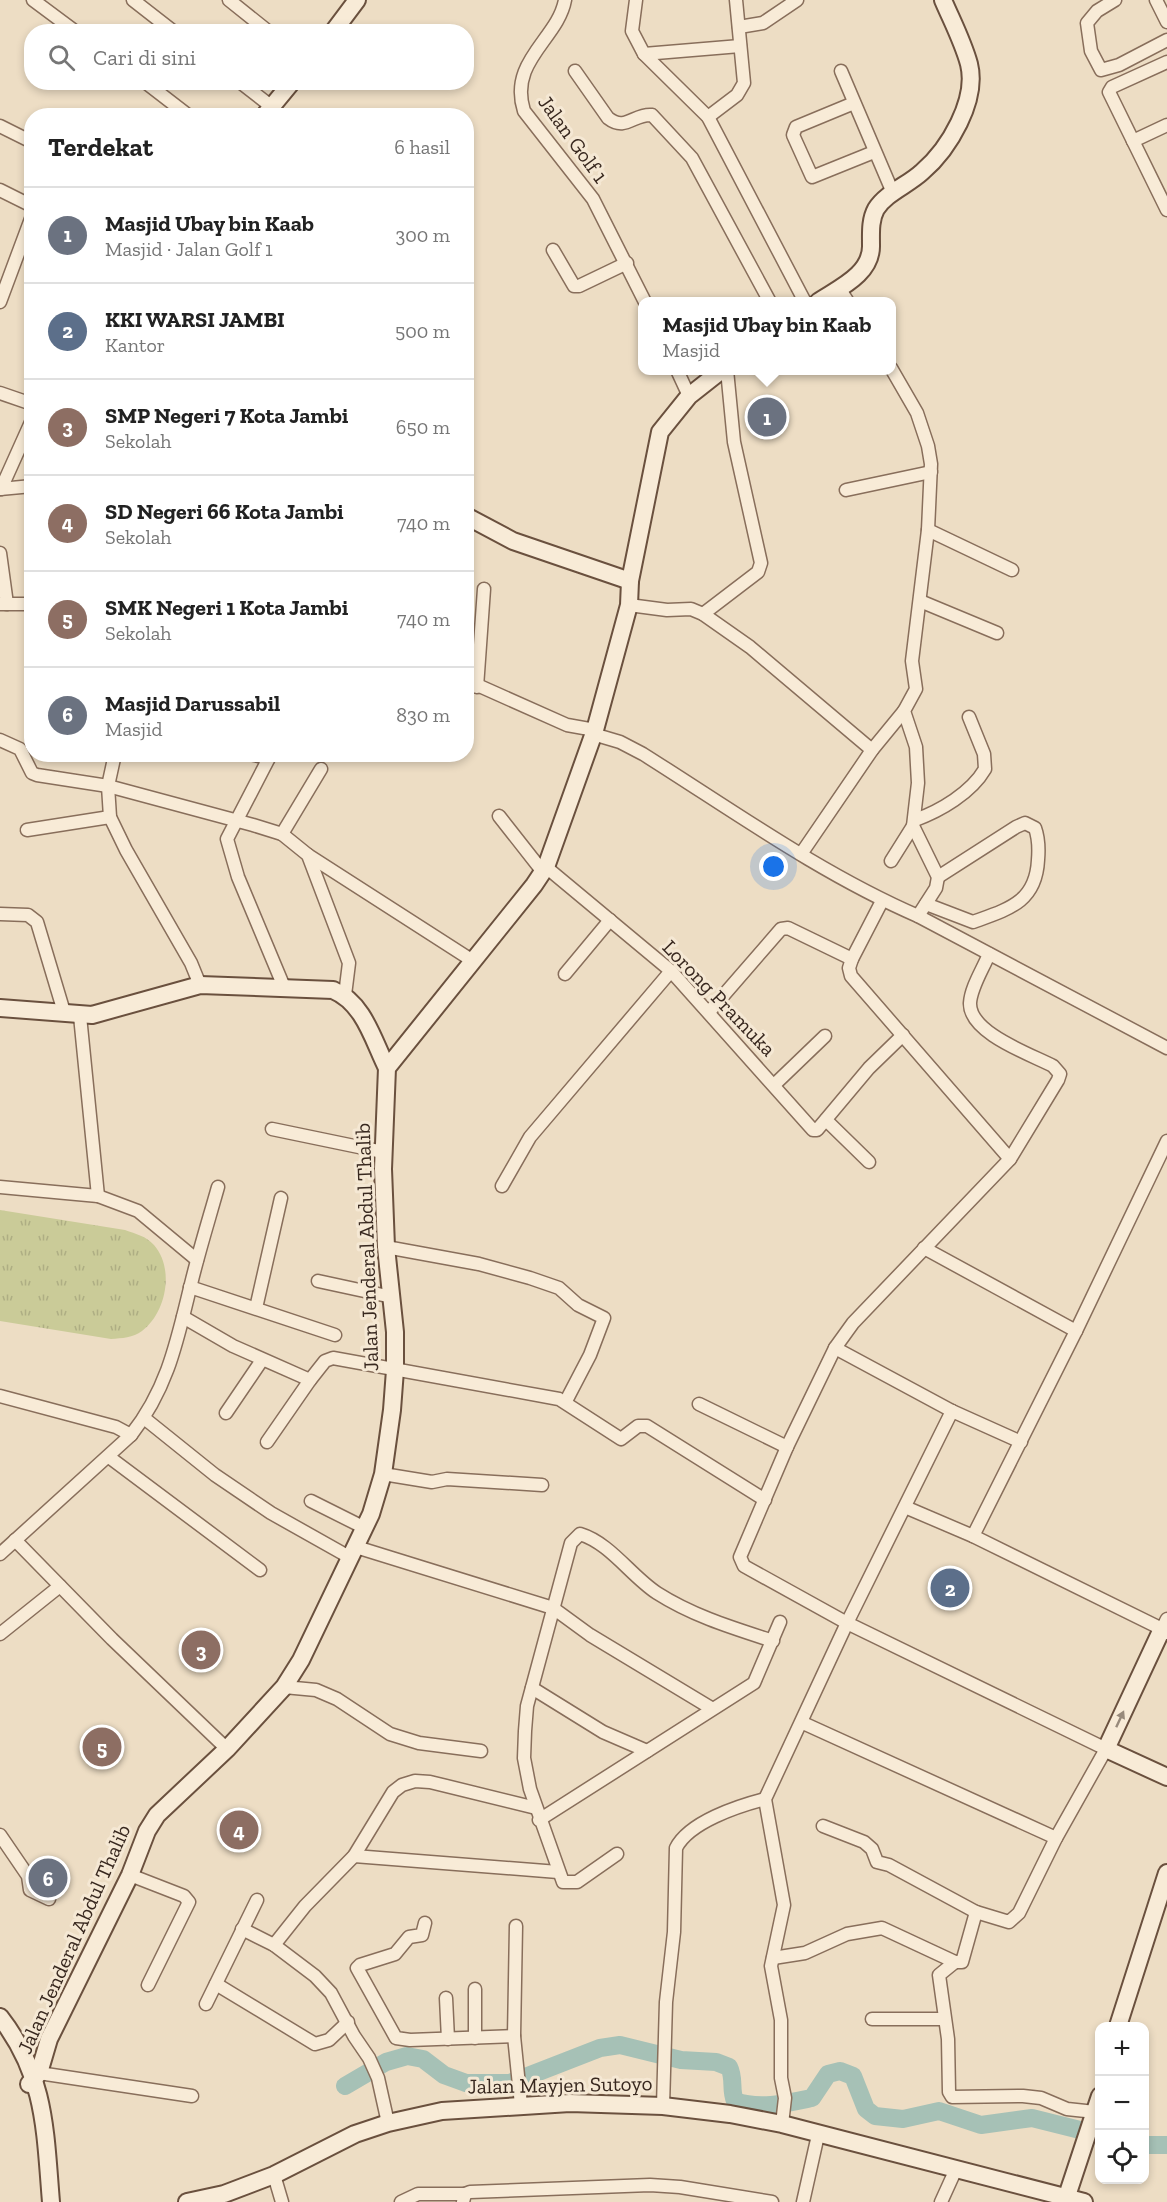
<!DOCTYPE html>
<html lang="id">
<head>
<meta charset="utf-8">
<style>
  :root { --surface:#fff; --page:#f6f6f6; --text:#222; --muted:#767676; --line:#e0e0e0; --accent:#962c37 }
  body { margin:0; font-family:"Zilla Slab",serif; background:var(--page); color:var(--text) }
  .controls { position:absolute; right:18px; bottom:18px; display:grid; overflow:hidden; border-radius:12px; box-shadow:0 3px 9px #0003 }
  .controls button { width:54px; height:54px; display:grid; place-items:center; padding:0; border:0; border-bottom:2px solid var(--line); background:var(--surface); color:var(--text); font:30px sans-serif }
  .you { position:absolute; left:774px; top:867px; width:21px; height:21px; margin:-15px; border:4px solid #fff; border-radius:50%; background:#1a73e8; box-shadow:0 0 0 9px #1a73e833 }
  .badge { display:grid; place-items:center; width:39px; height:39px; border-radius:50%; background:var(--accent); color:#fff; font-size:20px; font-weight:700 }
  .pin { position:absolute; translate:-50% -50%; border:3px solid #fff; box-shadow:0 2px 6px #0006 }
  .popup { position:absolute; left:638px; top:297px; width:258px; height:78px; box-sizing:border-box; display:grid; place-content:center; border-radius:12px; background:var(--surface); filter:drop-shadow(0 2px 4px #0005); font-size:20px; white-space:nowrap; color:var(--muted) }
  .popup b { font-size:22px; color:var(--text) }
  .popup::after { content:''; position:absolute; left:50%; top:100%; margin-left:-12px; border:12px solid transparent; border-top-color:var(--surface) }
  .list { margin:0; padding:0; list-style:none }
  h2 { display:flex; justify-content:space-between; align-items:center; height:78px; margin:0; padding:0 24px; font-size:26px }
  h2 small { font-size:20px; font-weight:400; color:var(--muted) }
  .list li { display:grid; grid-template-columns:39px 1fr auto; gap:18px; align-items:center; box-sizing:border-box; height:96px; padding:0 24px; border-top:2px solid var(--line) }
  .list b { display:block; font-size:22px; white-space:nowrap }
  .list p { margin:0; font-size:20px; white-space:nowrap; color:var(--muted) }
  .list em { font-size:20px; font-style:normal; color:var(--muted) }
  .icon { flex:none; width:33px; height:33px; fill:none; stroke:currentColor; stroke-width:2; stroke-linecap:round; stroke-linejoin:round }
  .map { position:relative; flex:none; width:1167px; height:2202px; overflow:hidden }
  .search { position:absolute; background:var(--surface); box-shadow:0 3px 9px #0003; left:24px; top:24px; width:450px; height:66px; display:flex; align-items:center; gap:15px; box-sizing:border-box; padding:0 21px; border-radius:24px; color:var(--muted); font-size:22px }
  .panel { position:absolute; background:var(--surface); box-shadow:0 3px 9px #0003; left:24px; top:108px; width:450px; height:654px; border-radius:24px }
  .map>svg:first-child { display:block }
  .grass { fill:url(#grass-tufts) }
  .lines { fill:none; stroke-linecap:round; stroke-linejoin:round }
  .river { stroke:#a6c1b6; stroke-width:18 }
  .street-casing { stroke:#886e5b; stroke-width:15 }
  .secondary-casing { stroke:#6a503e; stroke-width:20 }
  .street { stroke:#f8ebd7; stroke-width:12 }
  .secondary { stroke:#f8ebd7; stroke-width:16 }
  .oneway { fill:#988a7b }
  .labels { text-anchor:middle; stroke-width:6; stroke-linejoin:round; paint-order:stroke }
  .street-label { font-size:21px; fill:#38281f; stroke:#f5e8d4 }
</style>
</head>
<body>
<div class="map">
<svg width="1167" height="2202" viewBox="0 0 1167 2202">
  <defs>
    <pattern id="grass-tufts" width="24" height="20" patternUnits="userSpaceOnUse" patternTransform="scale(1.5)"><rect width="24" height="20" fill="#cacb98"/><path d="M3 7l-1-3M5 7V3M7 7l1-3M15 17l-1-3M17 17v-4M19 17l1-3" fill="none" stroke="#aeae83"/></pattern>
  </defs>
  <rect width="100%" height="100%" fill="#edddc4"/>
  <!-- grass -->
  <path class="grass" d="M0,1210L125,1230C136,1234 146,1236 154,1245C175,1269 166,1313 142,1331C133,1338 122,1338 111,1339L0,1321Z"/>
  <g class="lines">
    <!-- river -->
    <g class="river">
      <path d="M345,2086L386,2062L407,2056L423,2059L444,2075L466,2083H510L600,2048L620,2045L681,2060L716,2062L729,2067C735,2079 730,2089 735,2101C759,2110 788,2103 812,2098L828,2074L840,2071L853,2076L866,2109L875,2116L903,2119L939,2111L981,2125L1032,2118L1100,2135"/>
      <polyline points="1144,2145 1167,2145"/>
    </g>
    <!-- street casing -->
    <g class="street-casing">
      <g id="street">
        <polyline points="33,0 76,32"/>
        <polyline points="133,0 174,32"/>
        <polyline points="229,0 269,32"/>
        <path d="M565,0C558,39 508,61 524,111L593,199L645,302"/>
        <polyline points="636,0 632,31 644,54 708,117 805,302"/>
        <polyline points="1115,0 1097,11 1087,23 1091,51 1101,70 1119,65 1167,40"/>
        <polyline points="1156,0 1167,22"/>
        <polyline points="739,27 763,23 797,0"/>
        <polyline points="644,54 740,46"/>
        <polyline points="1167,62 1112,87 1109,92 1167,210"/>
        <path d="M575,71L608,118C626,132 634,113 652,115L692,158L770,302"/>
        <polyline points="841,71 893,193"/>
        <polyline points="145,82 189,116"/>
        <polyline points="240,82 272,107"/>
        <polyline points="854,103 796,127 793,135 812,177 874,152"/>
        <polyline points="708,117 737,95 744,83 736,0"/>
        <polyline points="0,126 32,142"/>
        <polyline points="1133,141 1167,125"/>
        <polyline points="0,190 32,206"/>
        <polyline points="553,250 574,286 579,286 627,263"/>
        <polyline points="839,288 848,302"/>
        <polyline points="0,302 32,216"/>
        <polyline points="891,368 917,413 928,446 931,464 928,530 912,661 916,689 904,711 916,747 918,783 913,826 938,877 936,888 918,916"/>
        <polyline points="677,370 689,396"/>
        <polyline points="0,393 32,404"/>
        <polyline points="0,489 32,486"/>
        <polyline points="1,489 32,420"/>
        <polyline points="846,490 931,472"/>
        <polyline points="928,530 1012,570"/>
        <polyline points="0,553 7,604"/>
        <polyline points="920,601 997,633"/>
        <polyline points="1,604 32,604"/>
        <polyline points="629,605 667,610 691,609 703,614 750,647 872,750"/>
        <polyline points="703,614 758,572 761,563 734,442 727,370"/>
        <polyline points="466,680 567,725 595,730"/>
        <polyline points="477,687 484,589"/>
        <path d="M593,734L620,742L643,754C732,810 821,874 918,916L1167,1048"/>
        <polyline points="0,740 20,749 32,773 37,775 108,786 253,825 282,834 308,855 349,963 345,995"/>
        <polyline points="115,754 108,786 110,817 126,850 191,963 200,985"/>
        <polyline points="249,754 269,758"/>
        <polyline points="271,754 227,839 238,877 284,987"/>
        <polyline points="499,816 543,872"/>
        <path d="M915,820C940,811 971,793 985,769L984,754L969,717"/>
        <polyline points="27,830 110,817"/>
        <polyline points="282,834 321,769"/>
        <polyline points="801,854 872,750 904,711"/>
        <polyline points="308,855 473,961"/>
        <polyline points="891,861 913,826"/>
        <polyline points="546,867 671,971 813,1130 817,1130 869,1068 903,1035"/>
        <polyline points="882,901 852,959 849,968 851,976 1010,1159"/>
        <path d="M926,904L973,922C1009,909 1036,902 1038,860C1039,848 1039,839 1035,828L1025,823L1016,827L938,877"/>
        <polyline points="0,914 28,915 37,922 64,1012"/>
        <polyline points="565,974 610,920"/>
        <polyline points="709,1012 781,929 788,928 852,959"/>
        <polyline points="80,1016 98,1196"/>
        <polyline points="774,1085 825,1036"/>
        <polyline points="826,1120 869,1162"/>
        <polyline points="272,1129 383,1152"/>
        <polyline points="1167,1141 1076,1331 973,1536 1162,1629 1167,1619"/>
        <polyline points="502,1186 530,1137 671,971"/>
        <polyline points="0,1187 98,1196 138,1211 197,1260"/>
        <polyline points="386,1247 479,1264 530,1278 559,1288 578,1305 604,1318 590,1355 566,1401"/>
        <polyline points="924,1248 1076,1331"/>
        <polyline points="318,1281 392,1297"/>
        <polyline points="190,1287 335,1335"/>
        <polyline points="256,1308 281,1198"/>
        <polyline points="183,1317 233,1346 310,1380 325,1361 333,1358 559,1399 621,1439 638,1426 647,1426 765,1500"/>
        <polyline points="835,1348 952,1411 1021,1442"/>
        <polyline points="0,1396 116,1427 131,1435 0,1554"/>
        <polyline points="699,1404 787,1447"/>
        <polyline points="226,1413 262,1360"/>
        <polyline points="144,1418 215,1475 271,1513 351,1558"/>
        <path d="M131,1435C168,1388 177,1341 191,1284C199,1251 209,1219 218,1187"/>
        <polyline points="267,1442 310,1380"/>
        <polyline points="109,1457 260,1570"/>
        <polyline points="383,1474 432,1482 447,1479 542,1485"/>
        <polyline points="311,1501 365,1528"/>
        <polyline points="905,1507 973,1536"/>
        <polyline points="15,1540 112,1639 227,1749"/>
        <polyline points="356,1547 553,1608 590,1635 711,1708"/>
        <polyline points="0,1634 60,1586"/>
        <polyline points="284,1687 316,1690 337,1699 390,1734 419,1743 481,1751"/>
        <polyline points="532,1688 603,1732 647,1751"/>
        <polyline points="803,1723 1056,1838"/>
        <polyline points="539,1820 754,1683 780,1622"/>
        <path d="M823,1826L864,1842L872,1849L877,1862L889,1865L976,1912L1009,1922L1019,1913L1056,1838L1106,1749L847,1623L744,1566L740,1557L787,1447L835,1348L853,1323L1010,1159L1058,1080L1060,1074L1053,1066C1030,1054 969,1033 970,1003C971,987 983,969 989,954"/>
        <polyline points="0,1835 28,1876 30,1890 49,1899"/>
        <path d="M617,1854L577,1882H563L530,1789L524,1758L525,1731L527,1706L571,1543L580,1534C610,1543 631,1576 657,1593C693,1616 733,1628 773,1641"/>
        <polyline points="354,1856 558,1872"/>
        <polyline points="130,1875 184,1896 189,1902 148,1985"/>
        <polyline points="425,1923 422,1935 409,1937 395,1954 360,1965 357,1968 396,2038 410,2040 514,2036"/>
        <polyline points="516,1926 514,2036 521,2105"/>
        <polyline points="242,1929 274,1945 315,1976 331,1993 354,2036 369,2058 378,2078 388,2123"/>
        <polyline points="274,1945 305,1906 354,1856 393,1792 402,1785 415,1781 430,1782 536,1808"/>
        <polyline points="773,1958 805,1953 847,1934 882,1928 955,1962 962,1962 976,1912"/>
        <polyline points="955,1962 939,1975 948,2039 949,2092 952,2097 1023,2096 1041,2098 1067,2109 1095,2112"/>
        <polyline points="216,1984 315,2044 329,2040 348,2022"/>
        <polyline points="446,1998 448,2039"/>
        <polyline points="206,2004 257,1900"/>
        <polyline points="872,2019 944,2019"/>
        <polyline points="475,2038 475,1989"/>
        <polyline points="39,2073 192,2096"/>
        <path d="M663,2106L666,2002L674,1932L676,1848C689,1822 738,1806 765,1799"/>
        <polyline points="782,2124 785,2098 781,2078 781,2020 771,1966 784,1905 765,1799 847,1623 952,1411"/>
        <polyline points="274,2175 282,2202"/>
        <polyline points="401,2202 418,2194 465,2194"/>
        <polyline points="463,2202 465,2194 470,2192 650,2185 680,2187 772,2202"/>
        <polyline points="803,2202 818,2135"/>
        <polyline points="941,2202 956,2169"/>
      </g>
    </g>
    <!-- secondary casing -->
    <g class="secondary-casing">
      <g id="secondary">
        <polyline points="333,32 357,0"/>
        <polyline points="264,116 292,82"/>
        <path d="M818,302C839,288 872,274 871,245C871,233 870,220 876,209C886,193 908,185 922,172C949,149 978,100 969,64C963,42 952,21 943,0"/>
        <polyline points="466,516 513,541 630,581"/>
        <path d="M0,1008L92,1015L200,985L333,990C364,1003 373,1040 387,1068"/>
        <polyline points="1167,1631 1162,1629 1106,1749 1167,1777"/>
        <path d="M0,2017C46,2076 45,2131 51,2202"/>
        <polyline points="1118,2026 1167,1873"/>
        <polyline points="29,2084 39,2073 49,2039 130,1875 147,1831 157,1815 227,1749 284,1687 301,1660 371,1514 383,1474 392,1410 395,1370 395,1332 386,1247 383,1169 387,1068 534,885 546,867 595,730 629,605 630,581 660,432 689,396 722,370"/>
        <polyline points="187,2202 224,2194 274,2175 355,2134 388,2123 442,2111 570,2103 663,2106 730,2114 782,2124 1084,2202"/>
        <polyline points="1065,2202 1100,2096"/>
      </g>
    </g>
    <!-- street -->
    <use href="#street" class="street"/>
    <!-- secondary -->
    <use href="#secondary" class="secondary"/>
  </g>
  <!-- one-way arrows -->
  <defs><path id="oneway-solid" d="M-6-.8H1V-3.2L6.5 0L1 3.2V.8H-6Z" transform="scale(1.5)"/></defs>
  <use class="oneway" href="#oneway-solid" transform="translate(1120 1719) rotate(-65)"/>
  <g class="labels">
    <!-- street labels -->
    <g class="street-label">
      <text transform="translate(573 139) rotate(54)" y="7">Jalan Golf 1</text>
      <text transform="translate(719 998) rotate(46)" y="7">Lorong Pramuka</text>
      <text transform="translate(367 1247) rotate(-92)" y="7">Jalan Jenderal Abdul Thalib</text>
      <text transform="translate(74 1939) rotate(-66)" y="7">Jalan Jenderal Abdul Thalib</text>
      <text transform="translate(560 2085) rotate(-1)" y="7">Jalan Mayjen Sutoyo</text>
    </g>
  </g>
</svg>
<div class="controls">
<button>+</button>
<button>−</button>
<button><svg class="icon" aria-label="locate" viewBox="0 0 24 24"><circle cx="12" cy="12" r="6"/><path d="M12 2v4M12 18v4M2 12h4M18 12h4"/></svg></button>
</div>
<div class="you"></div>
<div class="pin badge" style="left:767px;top:417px;background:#6b7280">1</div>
<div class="popup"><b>Masjid Ubay bin Kaab</b>Masjid</div>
<div class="pin badge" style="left:950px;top:1588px;background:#5c6f8a">2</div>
<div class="pin badge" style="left:201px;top:1650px;background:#8d6e63">3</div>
<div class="pin badge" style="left:239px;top:1830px;background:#8d6e63">4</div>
<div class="pin badge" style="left:102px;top:1747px;background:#8d6e63">5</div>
<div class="pin badge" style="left:48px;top:1878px;background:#6b7280">6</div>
<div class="search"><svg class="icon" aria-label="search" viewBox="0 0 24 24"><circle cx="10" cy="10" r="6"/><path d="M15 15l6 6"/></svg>Cari di sini</div>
<section class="panel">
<h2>Terdekat<small>6 hasil</small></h2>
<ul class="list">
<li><span class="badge" style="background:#6b7280">1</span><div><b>Masjid Ubay bin Kaab</b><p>Masjid · Jalan Golf 1</p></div><em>300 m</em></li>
<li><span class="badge" style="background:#5c6f8a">2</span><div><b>KKI WARSI JAMBI</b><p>Kantor</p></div><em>500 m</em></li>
<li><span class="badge" style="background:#8d6e63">3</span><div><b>SMP Negeri 7 Kota Jambi</b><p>Sekolah</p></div><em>650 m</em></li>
<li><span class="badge" style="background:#8d6e63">4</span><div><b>SD Negeri 66 Kota Jambi</b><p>Sekolah</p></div><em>740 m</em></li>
<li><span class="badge" style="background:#8d6e63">5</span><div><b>SMK Negeri 1 Kota Jambi</b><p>Sekolah</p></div><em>740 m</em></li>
<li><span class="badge" style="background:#6b7280">6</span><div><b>Masjid Darussabil</b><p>Masjid</p></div><em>830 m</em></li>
</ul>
</section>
</div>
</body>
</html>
